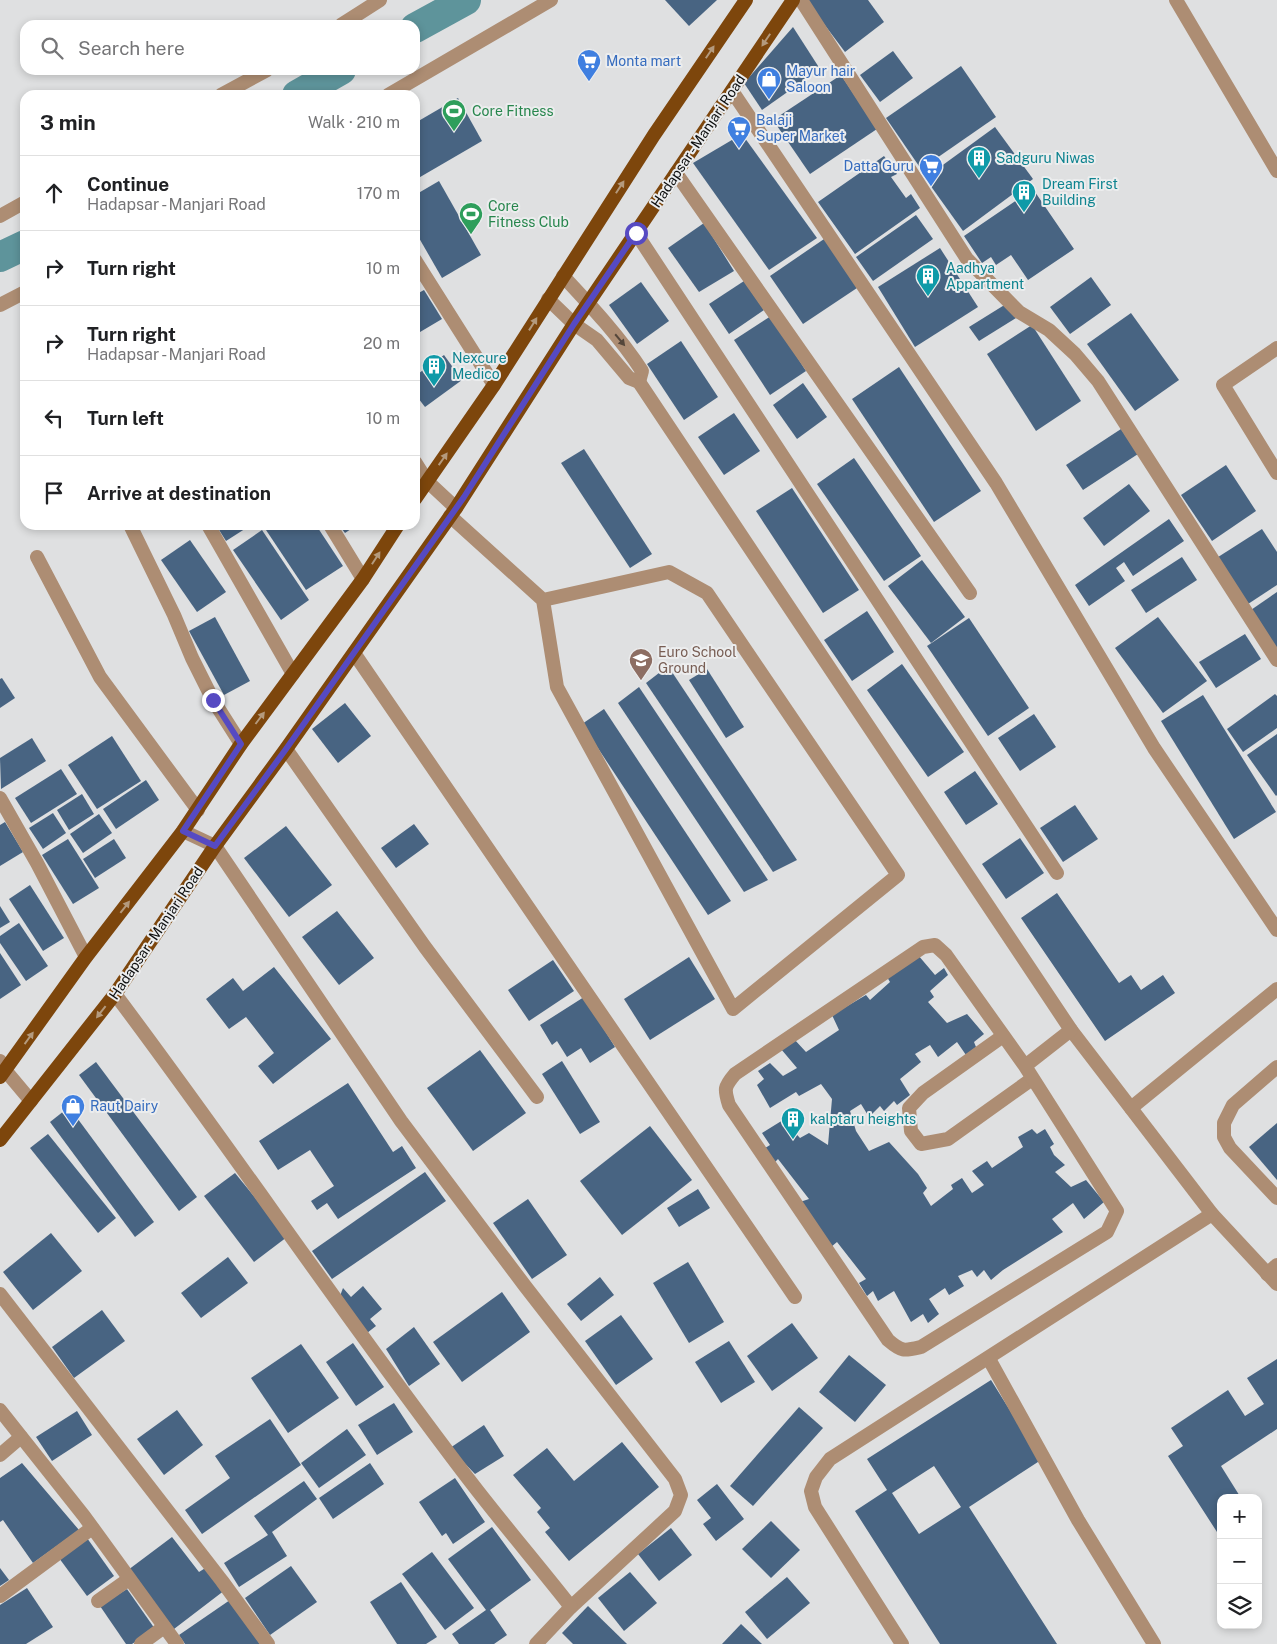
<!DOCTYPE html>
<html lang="en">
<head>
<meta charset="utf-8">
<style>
  :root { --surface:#fff; --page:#f6f6f6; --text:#202124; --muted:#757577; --line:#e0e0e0 }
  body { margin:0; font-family:"Public Sans",sans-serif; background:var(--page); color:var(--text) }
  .controls { position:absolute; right:15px; bottom:15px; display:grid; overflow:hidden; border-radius:10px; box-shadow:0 2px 8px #0003 }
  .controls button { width:45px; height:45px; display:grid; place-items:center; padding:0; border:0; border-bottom:1px solid var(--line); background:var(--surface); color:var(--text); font:25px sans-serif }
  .stop { position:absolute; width:15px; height:15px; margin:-11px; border:4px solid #564ac2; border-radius:50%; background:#fff }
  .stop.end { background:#564ac2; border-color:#fff; box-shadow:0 1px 5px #0008 }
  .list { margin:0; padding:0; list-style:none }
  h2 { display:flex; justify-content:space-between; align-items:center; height:65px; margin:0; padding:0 20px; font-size:21px }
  h2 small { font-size:16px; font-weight:400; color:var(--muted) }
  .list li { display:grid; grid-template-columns:32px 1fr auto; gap:15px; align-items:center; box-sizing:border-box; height:75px; padding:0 20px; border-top:1px solid var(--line) }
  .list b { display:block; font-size:19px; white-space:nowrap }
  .list p { margin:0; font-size:16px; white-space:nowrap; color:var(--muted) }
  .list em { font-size:16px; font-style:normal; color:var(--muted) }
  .icon { flex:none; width:28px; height:28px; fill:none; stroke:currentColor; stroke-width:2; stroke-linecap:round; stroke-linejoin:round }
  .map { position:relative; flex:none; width:1277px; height:1644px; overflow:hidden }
  .search { position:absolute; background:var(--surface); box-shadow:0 2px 8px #0003; left:20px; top:20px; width:400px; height:55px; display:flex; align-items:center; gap:12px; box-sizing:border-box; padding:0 18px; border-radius:15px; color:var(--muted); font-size:19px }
  .panel { position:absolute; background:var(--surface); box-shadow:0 2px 8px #0003; left:20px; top:90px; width:400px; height:440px; border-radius:15px }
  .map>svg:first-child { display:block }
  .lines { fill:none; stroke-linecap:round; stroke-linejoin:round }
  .canal { stroke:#5e949b; stroke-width:30 }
  .building { fill:#486482; fill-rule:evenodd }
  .service { stroke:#ad8d73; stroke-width:14 }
  .minor { stroke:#ad8d73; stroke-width:14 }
  .primary { stroke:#7d460c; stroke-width:14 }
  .oneway { fill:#b49a7d }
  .oneway2 { fill:#55473b }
  .route { stroke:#564ac2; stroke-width:6 }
  .labels { text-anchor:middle; stroke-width:4; stroke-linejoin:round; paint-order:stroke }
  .shop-label { font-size:14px; fill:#366cbe; stroke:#ecedee; text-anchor:start }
  .leisure-label { font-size:14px; fill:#27864d; stroke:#ecedee; text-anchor:start }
  .street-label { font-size:14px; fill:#0d0e0e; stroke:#ecedee }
  .culture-label { font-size:14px; fill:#0d838f; stroke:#ecedee; text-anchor:start }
  .education-label { font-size:14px; fill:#785e54; stroke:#ecedee; text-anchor:start }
</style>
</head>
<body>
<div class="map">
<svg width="1277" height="1644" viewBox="0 0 1277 1644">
  <rect width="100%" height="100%" fill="#dfe0e1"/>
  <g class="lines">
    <!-- canal -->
    <g class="canal">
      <polyline points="415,28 466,0"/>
      <polyline points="297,95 341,70"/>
      <polyline points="0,257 25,245"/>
    </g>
  </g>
  <!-- building -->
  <g class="building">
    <polygon points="665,0 717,0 689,26"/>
    <polygon points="806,0 868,0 884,22 845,52"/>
    <polygon points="793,27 820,69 762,110 744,83"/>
    <polygon points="893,51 913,78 880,102 860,75"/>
    <polygon points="961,66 996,117 921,169 886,118"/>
    <polygon points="841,75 877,129 810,174 773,120"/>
    <polygon points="458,98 482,141 415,180 415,123"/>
    <polygon points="995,127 1033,179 963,231 925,178"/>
    <polygon points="742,134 817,238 769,270 693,163"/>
    <polygon points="884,156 897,174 891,177 906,198 911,194 920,208 855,254 818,202"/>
    <polygon points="439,181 481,255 442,278 415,231 415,195"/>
    <polygon points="1033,189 1074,249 1028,280 1011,255 996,265 991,257 982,263 964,236"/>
    <polygon points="916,215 933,239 873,281 856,257"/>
    <polygon points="704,223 734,271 699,292 668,248"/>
    <polygon points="827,237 860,286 803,324 770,276"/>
    <polygon points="940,248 978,307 915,347 878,287"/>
    <polygon points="1091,277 1111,305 1070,334 1050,307"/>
    <polygon points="744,281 764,310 729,334 709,304"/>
    <polygon points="641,282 669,321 637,344 609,305"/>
    <polygon points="424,290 442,319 415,335 415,295"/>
    <polygon points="1006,304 1016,318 979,341 969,327"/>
    <polygon points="1131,313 1179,380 1135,411 1087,344"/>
    <polygon points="771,316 806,371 770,395 734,340"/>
    <polygon points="1032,325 1081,401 1036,431 987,354"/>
    <polygon points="681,341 718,397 684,420 647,364"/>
    <polygon points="444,355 462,380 425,407 415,394 415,376"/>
    <polygon points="899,367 981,491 934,522 852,399"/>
    <polygon points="803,383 827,417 797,439 773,405"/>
    <polygon points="734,413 760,451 724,475 698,437"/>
    <polygon points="1121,429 1138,454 1083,490 1066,465"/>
    <polygon points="584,449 652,554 630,568 561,463"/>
    <polygon points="854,458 921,556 884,581 817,484"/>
    <polygon points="1226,465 1256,511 1212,541 1181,495"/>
    <polygon points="1129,484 1150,511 1104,546 1083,518"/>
    <polygon points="792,488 859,590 823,613 756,511"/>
    <polygon points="1169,519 1184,541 1133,576 1124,562 1116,568 1125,581 1089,606 1075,585"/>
    <polygon points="216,525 251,525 226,541"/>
    <polygon points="273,525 316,525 343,566 306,590 266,530"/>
    <polygon points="339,525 357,525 345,533"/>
    <polygon points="1262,529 1277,552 1277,585 1245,606 1215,559"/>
    <polygon points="262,530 309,600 281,620 233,550"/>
    <polygon points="190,540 226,592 197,612 161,560"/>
    <polygon points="1182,557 1197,580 1146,613 1131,590"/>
    <polygon points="922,560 965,617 931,643 888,586"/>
    <polygon points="1277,592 1277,654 1248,612"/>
    <polygon points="867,611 894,652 852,681 824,640"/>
    <polygon points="215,617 250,681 224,695 189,631"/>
    <polygon points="1158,617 1207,681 1163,713 1115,648"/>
    <polygon points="969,618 1029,708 988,736 927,646"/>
    <polygon points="1245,634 1261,659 1216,688 1199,662"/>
    <polygon points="902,664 964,752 928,777 867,690"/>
    <polygon points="668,666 797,860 773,872 646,683"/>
    <polygon points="707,669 744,727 726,738 689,680"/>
    <polygon points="2,678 15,698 0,708 0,679"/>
    <polygon points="639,687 768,880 744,892 618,703"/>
    <polygon points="1275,694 1277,696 1277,728 1243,752 1227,729"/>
    <polygon points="1203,695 1276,812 1234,839 1161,721"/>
    <polygon points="345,703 371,736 338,763 312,729"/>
    <polygon points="604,709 731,901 708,915 582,724"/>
    <polygon points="1034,714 1056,747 1020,771 998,738"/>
    <polygon points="1277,734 1277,795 1276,796 1247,755"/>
    <polygon points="112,736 141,781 97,809 68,765"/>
    <polygon points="32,738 46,761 1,789 0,758"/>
    <polygon points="61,769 77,794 31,823 15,798"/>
    <polygon points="975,771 998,804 966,825 944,792"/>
    <polygon points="146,780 159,800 116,829 103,809"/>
    <polygon points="82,794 94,814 69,830 57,810"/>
    <polygon points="1075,805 1098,839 1063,862 1040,828"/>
    <polygon points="53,813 66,833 43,849 29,828"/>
    <polygon points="99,814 112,833 83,853 70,834"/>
    <polygon points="5,822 23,852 0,866 0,825"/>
    <polygon points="414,824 429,844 396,868 381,848"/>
    <polygon points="286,826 332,885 289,917 244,858"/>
    <polygon points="1020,838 1044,873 1006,899 982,864"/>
    <polygon points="68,839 99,888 73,904 42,855"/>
    <polygon points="114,839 126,858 95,878 83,859"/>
    <polygon points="30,885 64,938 43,951 9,899"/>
    <polygon points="1057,893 1119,983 1131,975 1141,990 1163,975 1175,993 1105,1041 1021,918"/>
    <polygon points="0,906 10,922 0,928"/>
    <polygon points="337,911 374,958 339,985 302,937"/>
    <polygon points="19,923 48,966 26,981 0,943 0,936"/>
    <polygon points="0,953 21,985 0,999"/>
    <polygon points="918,955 935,975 944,968 948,975 930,991 934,997 928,1002 947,1023 967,1014 984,1034 974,1042 976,1047 966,1055 957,1042 938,1057 930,1045 915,1054 921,1062 900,1079 910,1095 897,1105 894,1101 884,1111 880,1106 869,1117 861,1104 850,1111 856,1131 869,1151 889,1142 918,1174 927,1188 923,1193 931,1206 953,1189 951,1185 962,1178 972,1193 984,1185 972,1171 987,1161 992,1168 1023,1147 1018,1137 1032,1129 1037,1134 1045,1129 1054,1144 1050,1147 1054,1155 1065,1165 1055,1172 1071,1187 1086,1180 1104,1202 1084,1219 1073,1203 1052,1219 1063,1232 1003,1270 991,1280 984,1270 977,1277 972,1270 958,1276 964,1286 949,1295 945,1288 929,1299 939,1314 928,1323 923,1314 911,1322 894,1291 878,1301 873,1291 867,1296 859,1283 866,1279 837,1242 831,1247 800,1202 809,1199 778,1159 773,1164 762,1150 770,1145 762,1133 783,1120 800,1138 809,1133 828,1145 832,1099 821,1084 799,1096 796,1092 770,1108 757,1085 764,1079 758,1071 770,1063 783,1076 797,1068 781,1049 794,1039 806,1052 839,1030 832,1015 866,995 870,1000 890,982 887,977"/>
    <polygon points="689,957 715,999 650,1040 624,999"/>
    <polygon points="553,960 574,991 529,1021 508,990"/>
    <polygon points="274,967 331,1039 273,1084 258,1066 274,1053 246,1017 229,1029 206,999 233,978 243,991"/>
    <polygon points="584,997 615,1047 590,1063 581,1048 567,1057 557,1041 552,1045 540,1025"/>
    <polygon points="480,1050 526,1113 473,1151 427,1088"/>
    <polygon points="562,1061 600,1122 580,1134 542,1074"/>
    <polygon points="96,1062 197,1197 179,1211 79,1075"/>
    <polygon points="348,1083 393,1152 402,1146 416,1168 338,1219 327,1203 317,1210 311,1201 334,1186 310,1150 278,1170 259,1141"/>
    <polygon points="69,1107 154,1222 135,1237 50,1122"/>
    <polygon points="1277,1123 1277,1180 1249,1147"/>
    <polygon points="650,1126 692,1180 622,1235 580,1181"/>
    <polygon points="48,1134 116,1218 98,1233 30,1148"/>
    <polygon points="425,1172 446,1201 332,1279 312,1251"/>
    <polygon points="235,1173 287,1237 254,1262 204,1196"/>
    <polygon points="698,1189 710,1208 679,1227 667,1208"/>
    <polygon points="528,1199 567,1255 532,1279 493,1223"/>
    <polygon points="51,1233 82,1271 33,1310 3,1272"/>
    <polygon points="228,1257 248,1283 201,1318 181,1293"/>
    <polygon points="688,1262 724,1322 689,1343 653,1283"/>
    <polygon points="600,1277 614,1295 581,1321 567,1304"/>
    <polygon points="363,1286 382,1309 370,1319 376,1326 367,1333 340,1296 343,1288 351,1297"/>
    <polygon points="502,1292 530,1332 462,1382 433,1342"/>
    <polygon points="102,1310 125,1341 74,1378 52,1347"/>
    <polygon points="621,1315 653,1359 616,1385 585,1341"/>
    <polygon points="792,1323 818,1358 772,1391 747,1356"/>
    <polygon points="414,1327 440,1364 409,1386 386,1349"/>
    <polygon points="729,1341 755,1382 721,1403 695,1362"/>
    <polygon points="353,1343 384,1387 356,1406 326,1362"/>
    <polygon points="301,1344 339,1398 288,1433 251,1378"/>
    <polygon points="849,1355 886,1385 855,1422 819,1392"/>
    <polygon points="1277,1359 1277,1429 1221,1466 1241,1498 1221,1498 1221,1530 1217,1532 1168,1456 1183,1446 1171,1428 1228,1390 1245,1416 1264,1404 1247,1378"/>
    <path d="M991,1380L1041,1460L969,1507L1057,1644H940L855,1511L887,1490L867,1459ZM934,1466L961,1507L919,1534L892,1493Z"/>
    <polygon points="394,1403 413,1432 377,1455 358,1425"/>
    <polygon points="799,1407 823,1428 753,1506 730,1486"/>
    <polygon points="177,1410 203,1445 164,1475 137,1439"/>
    <polygon points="77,1411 92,1435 52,1461 36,1437"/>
    <polygon points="270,1419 301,1465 202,1534 185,1510 230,1478 215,1456"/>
    <polygon points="484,1425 504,1456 475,1474 450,1448"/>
    <polygon points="347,1429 366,1455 319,1488 301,1463"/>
    <polygon points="622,1442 659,1487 569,1561 545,1532 550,1528 537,1512 541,1508 513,1475 547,1448 574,1481"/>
    <polygon points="22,1463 79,1530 33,1563 3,1520 0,1522 0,1478"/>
    <polygon points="370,1463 384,1484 333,1519 319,1498"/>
    <polygon points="455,1478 485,1522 453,1544 446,1533 442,1536 419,1502"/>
    <polygon points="304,1481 317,1499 272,1532 287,1556 239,1587 224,1563 268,1535 254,1516"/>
    <polygon points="717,1484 744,1519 716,1541 703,1524 711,1518 697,1500"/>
    <polygon points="771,1521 800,1550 771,1578 742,1549"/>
    <polygon points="492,1527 531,1580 490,1610 507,1635 494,1644 459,1644 452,1634 486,1610 448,1559"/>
    <polygon points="671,1528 692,1555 659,1581 638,1554"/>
    <polygon points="172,1537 199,1572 207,1567 225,1590 174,1629 128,1570"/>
    <polygon points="87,1538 114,1576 87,1596 59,1558"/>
    <polygon points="432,1552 474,1608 445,1630 402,1574"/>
    <polygon points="291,1566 317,1602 270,1635 245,1598"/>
    <polygon points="0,1568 9,1580 0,1586"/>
    <polygon points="630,1572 657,1603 624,1631 598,1598"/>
    <polygon points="787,1577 810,1603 767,1639 745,1612"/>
    <polygon points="401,1582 437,1637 426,1644 397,1644 370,1602"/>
    <polygon points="27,1588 53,1627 26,1644 0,1644 0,1605"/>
    <polygon points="127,1589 155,1629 132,1644 126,1644 100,1606"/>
    <polygon points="230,1600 260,1644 185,1644 179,1635"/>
    <polygon points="588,1606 627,1644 573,1644 562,1633"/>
    <polygon points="741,1624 762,1644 722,1644"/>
  </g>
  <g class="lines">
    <!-- service -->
    <g class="service">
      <polyline points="341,25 380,0"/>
      <polyline points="221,95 267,70"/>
      <polyline points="0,216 25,202"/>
      <polyline points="450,516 543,600 669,572 707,593 898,875 733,1009 557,687 543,600"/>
      <polyline points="98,1601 129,1579"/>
    </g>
    <!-- minor -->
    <g class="minor">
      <polyline points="801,0 967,259 1019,312 1049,330 1075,354 1098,381 1277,660"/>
      <polyline points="1176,0 1277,171"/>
      <polyline points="732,91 996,483 1154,748 1277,930"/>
      <polyline points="388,95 551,0"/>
      <polyline points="676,173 970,593"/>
      <polyline points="636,233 1057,873"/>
      <polyline points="415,260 494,385"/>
      <path d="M563,276C591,306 620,337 642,371L639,382"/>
      <polyline points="548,299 574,324 597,340 629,378 639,382 1071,1030 1212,1214 1277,1284"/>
      <polyline points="0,305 25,292"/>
      <polyline points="1277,348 1223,385 1277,473"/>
      <polyline points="415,462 427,481 456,508"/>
      <polyline points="130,525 174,615 192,658 213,700 241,744"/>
      <polyline points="208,525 293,674"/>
      <polyline points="330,525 363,579"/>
      <polyline points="37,557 100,677 198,810"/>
      <polyline points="354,653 795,1297"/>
      <polyline points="286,749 425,947 537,1097"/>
      <polyline points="0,798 37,863 86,957"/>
      <polyline points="183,831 215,846 401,1121 525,1286 675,1479 681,1495 675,1511 571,1607 536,1644"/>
      <path d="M115,994C236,1155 348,1322 470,1481C503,1524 538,1565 571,1607"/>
      <polyline points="1003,1036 923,1093 909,1108 911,1131 921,1144 948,1139 1032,1079"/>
      <polyline points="0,1061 5,1070 31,1101"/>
      <path d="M1025,1066L1117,1211L1107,1232L921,1347C904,1351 902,1352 888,1340L729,1105C724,1089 724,1087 735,1074L923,947L935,945L946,955L1025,1066L1071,1030"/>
      <polyline points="1277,1067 1233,1105 1224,1123 1224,1137 1230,1148 1277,1198"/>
      <polyline points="1131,1108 1277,989"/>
      <polyline points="1267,1274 1277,1265"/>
      <polyline points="0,1294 222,1581 268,1644"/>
      <polyline points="989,1359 1078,1520 1154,1644"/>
      <polyline points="0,1410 84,1516 177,1644"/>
      <polyline points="0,1455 21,1437"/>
      <polyline points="0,1596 92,1528"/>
      <polyline points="141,1644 164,1627"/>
      <polyline points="902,1644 815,1507 811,1491 816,1477 830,1459 1212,1214"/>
    </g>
    <!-- primary -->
    <g class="primary">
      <polyline points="415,499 494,385 654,135 746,0"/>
      <polyline points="0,1077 86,957 183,831 241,744 363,579 398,525"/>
      <polyline points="0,1140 115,994 215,846 286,749 456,508 574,324 793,0"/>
    </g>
  </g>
  <!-- one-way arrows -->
  <defs><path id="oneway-solid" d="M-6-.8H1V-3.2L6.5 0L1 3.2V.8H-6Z" transform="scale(1.25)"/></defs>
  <g class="oneway">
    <use href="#oneway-solid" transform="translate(766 40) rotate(124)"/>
    <use href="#oneway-solid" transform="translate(710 52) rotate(-56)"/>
    <use href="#oneway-solid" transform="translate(620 187) rotate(-57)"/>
    <use href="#oneway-solid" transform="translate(533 324) rotate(-58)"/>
    <use href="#oneway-solid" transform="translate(443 459) rotate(-55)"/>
    <use href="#oneway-solid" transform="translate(376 558) rotate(-57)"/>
    <use href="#oneway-solid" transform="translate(260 718) rotate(-53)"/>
    <use href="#oneway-solid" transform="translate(125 907) rotate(-52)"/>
    <use href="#oneway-solid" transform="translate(101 1012) rotate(128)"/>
    <use href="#oneway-solid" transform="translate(29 1038) rotate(-54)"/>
  </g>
  <use class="oneway2" href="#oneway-solid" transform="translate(620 340) rotate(50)"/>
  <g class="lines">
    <!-- route -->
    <polyline class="route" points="213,700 241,744 183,831 215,846 286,749 464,497 574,324 636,233"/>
  </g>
  <!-- icons -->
  <defs>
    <g id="supermarket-pin" transform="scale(1.25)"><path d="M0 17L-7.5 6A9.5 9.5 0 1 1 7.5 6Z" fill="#3f7fe0" stroke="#ecedee"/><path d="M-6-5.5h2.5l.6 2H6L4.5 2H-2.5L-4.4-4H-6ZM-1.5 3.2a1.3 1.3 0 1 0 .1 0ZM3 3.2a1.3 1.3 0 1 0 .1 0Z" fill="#fff"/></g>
    <g id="shop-pin" transform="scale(1.25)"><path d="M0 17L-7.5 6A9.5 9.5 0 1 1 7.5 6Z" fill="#3f7fe0" stroke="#ecedee"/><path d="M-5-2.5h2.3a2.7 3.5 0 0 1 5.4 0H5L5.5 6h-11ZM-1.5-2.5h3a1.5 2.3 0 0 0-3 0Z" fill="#fff"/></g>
    <g id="stadium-pin" transform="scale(1.25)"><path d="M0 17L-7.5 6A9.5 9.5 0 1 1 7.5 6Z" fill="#2e9e5b" stroke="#ecedee"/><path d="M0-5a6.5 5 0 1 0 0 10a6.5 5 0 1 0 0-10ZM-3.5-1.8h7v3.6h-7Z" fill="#fff"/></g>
    <g id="building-pin" transform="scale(1.25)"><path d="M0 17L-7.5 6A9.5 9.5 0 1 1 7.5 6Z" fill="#0f9aa8" stroke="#ecedee"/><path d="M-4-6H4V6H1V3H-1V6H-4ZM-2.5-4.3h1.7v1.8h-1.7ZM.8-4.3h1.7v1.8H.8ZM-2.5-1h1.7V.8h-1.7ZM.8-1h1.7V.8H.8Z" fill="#fff"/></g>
    <g id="school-pin" transform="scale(1.25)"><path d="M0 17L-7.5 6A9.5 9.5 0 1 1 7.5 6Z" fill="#8d6e63" stroke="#ecedee"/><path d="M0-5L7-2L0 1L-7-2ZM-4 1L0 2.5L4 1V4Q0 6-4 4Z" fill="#fff"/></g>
  </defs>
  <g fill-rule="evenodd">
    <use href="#supermarket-pin" x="589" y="61"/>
    <use href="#shop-pin" x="769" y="79"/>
    <use href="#stadium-pin" x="454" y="111"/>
    <use href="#supermarket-pin" x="739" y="128"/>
    <use href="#building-pin" x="979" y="158"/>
    <use href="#supermarket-pin" x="931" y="166"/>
    <use href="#building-pin" x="1024" y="192"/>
    <use href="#stadium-pin" x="471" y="214"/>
    <use href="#building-pin" x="928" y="276"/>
    <use href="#building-pin" x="434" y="366"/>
    <use href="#school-pin" x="641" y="660"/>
    <use href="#shop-pin" x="73" y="1106"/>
    <use href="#building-pin" x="793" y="1119"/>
  </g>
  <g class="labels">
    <!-- shop labels -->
    <g class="shop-label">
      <text x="606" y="66">Monta mart</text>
      <text x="786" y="76">Mayur hair<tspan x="786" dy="16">Saloon</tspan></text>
      <text x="756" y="125">Balaji<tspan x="756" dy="16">Super Market</tspan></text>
      <text x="914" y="171" text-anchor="end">Datta Guru</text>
      <text x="90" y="1111">Raut Dairy</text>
    </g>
    <!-- leisure labels -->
    <g class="leisure-label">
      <text x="472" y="116">Core Fitness</text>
      <text x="488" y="211">Core<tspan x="488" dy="16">Fitness Club</tspan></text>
    </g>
    <!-- street labels -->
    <g class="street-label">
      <text transform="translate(698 141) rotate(-56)" y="5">Hadapsar - Manjari Road</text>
      <text transform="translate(156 933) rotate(-56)" y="5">Hadapsar - Manjari Road</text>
    </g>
    <!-- culture labels -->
    <g class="culture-label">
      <text x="996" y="163">Sadguru Niwas</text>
      <text x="1042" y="189">Dream First<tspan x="1042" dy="16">Building</tspan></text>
      <text x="946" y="273">Aadhya<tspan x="946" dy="16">Appartment</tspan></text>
      <text x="452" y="363">Nexcure<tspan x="452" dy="16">Medico</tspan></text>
      <text x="810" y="1124">kalptaru heights</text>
    </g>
    <!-- education labels -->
    <g class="education-label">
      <text x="658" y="657">Euro School<tspan x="658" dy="16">Ground</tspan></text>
    </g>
  </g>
</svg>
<div class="controls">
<button>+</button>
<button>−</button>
<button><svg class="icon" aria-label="layers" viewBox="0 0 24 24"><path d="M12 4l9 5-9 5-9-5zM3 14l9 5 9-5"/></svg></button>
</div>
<div class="stop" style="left:636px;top:233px"></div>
<div class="stop end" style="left:213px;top:700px"></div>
<div class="search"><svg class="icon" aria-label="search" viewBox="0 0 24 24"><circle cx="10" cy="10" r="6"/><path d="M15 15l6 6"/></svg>Search here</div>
<section class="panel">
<h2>3 min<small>Walk · 210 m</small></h2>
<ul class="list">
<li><svg class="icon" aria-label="ahead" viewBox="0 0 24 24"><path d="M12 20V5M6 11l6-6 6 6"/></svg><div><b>Continue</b><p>Hadapsar - Manjari Road</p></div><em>170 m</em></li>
<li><svg class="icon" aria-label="right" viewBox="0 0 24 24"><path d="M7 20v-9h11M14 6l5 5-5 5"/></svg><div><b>Turn right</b></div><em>10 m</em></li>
<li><svg class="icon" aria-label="right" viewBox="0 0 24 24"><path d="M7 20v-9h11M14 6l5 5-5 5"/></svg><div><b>Turn right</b><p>Hadapsar - Manjari Road</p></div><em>20 m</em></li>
<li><svg class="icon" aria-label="left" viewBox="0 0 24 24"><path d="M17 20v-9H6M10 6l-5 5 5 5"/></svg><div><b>Turn left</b></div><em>10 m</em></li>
<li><svg class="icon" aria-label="arrive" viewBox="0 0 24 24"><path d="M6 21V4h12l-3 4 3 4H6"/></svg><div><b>Arrive at destination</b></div></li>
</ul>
</section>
</div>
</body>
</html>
